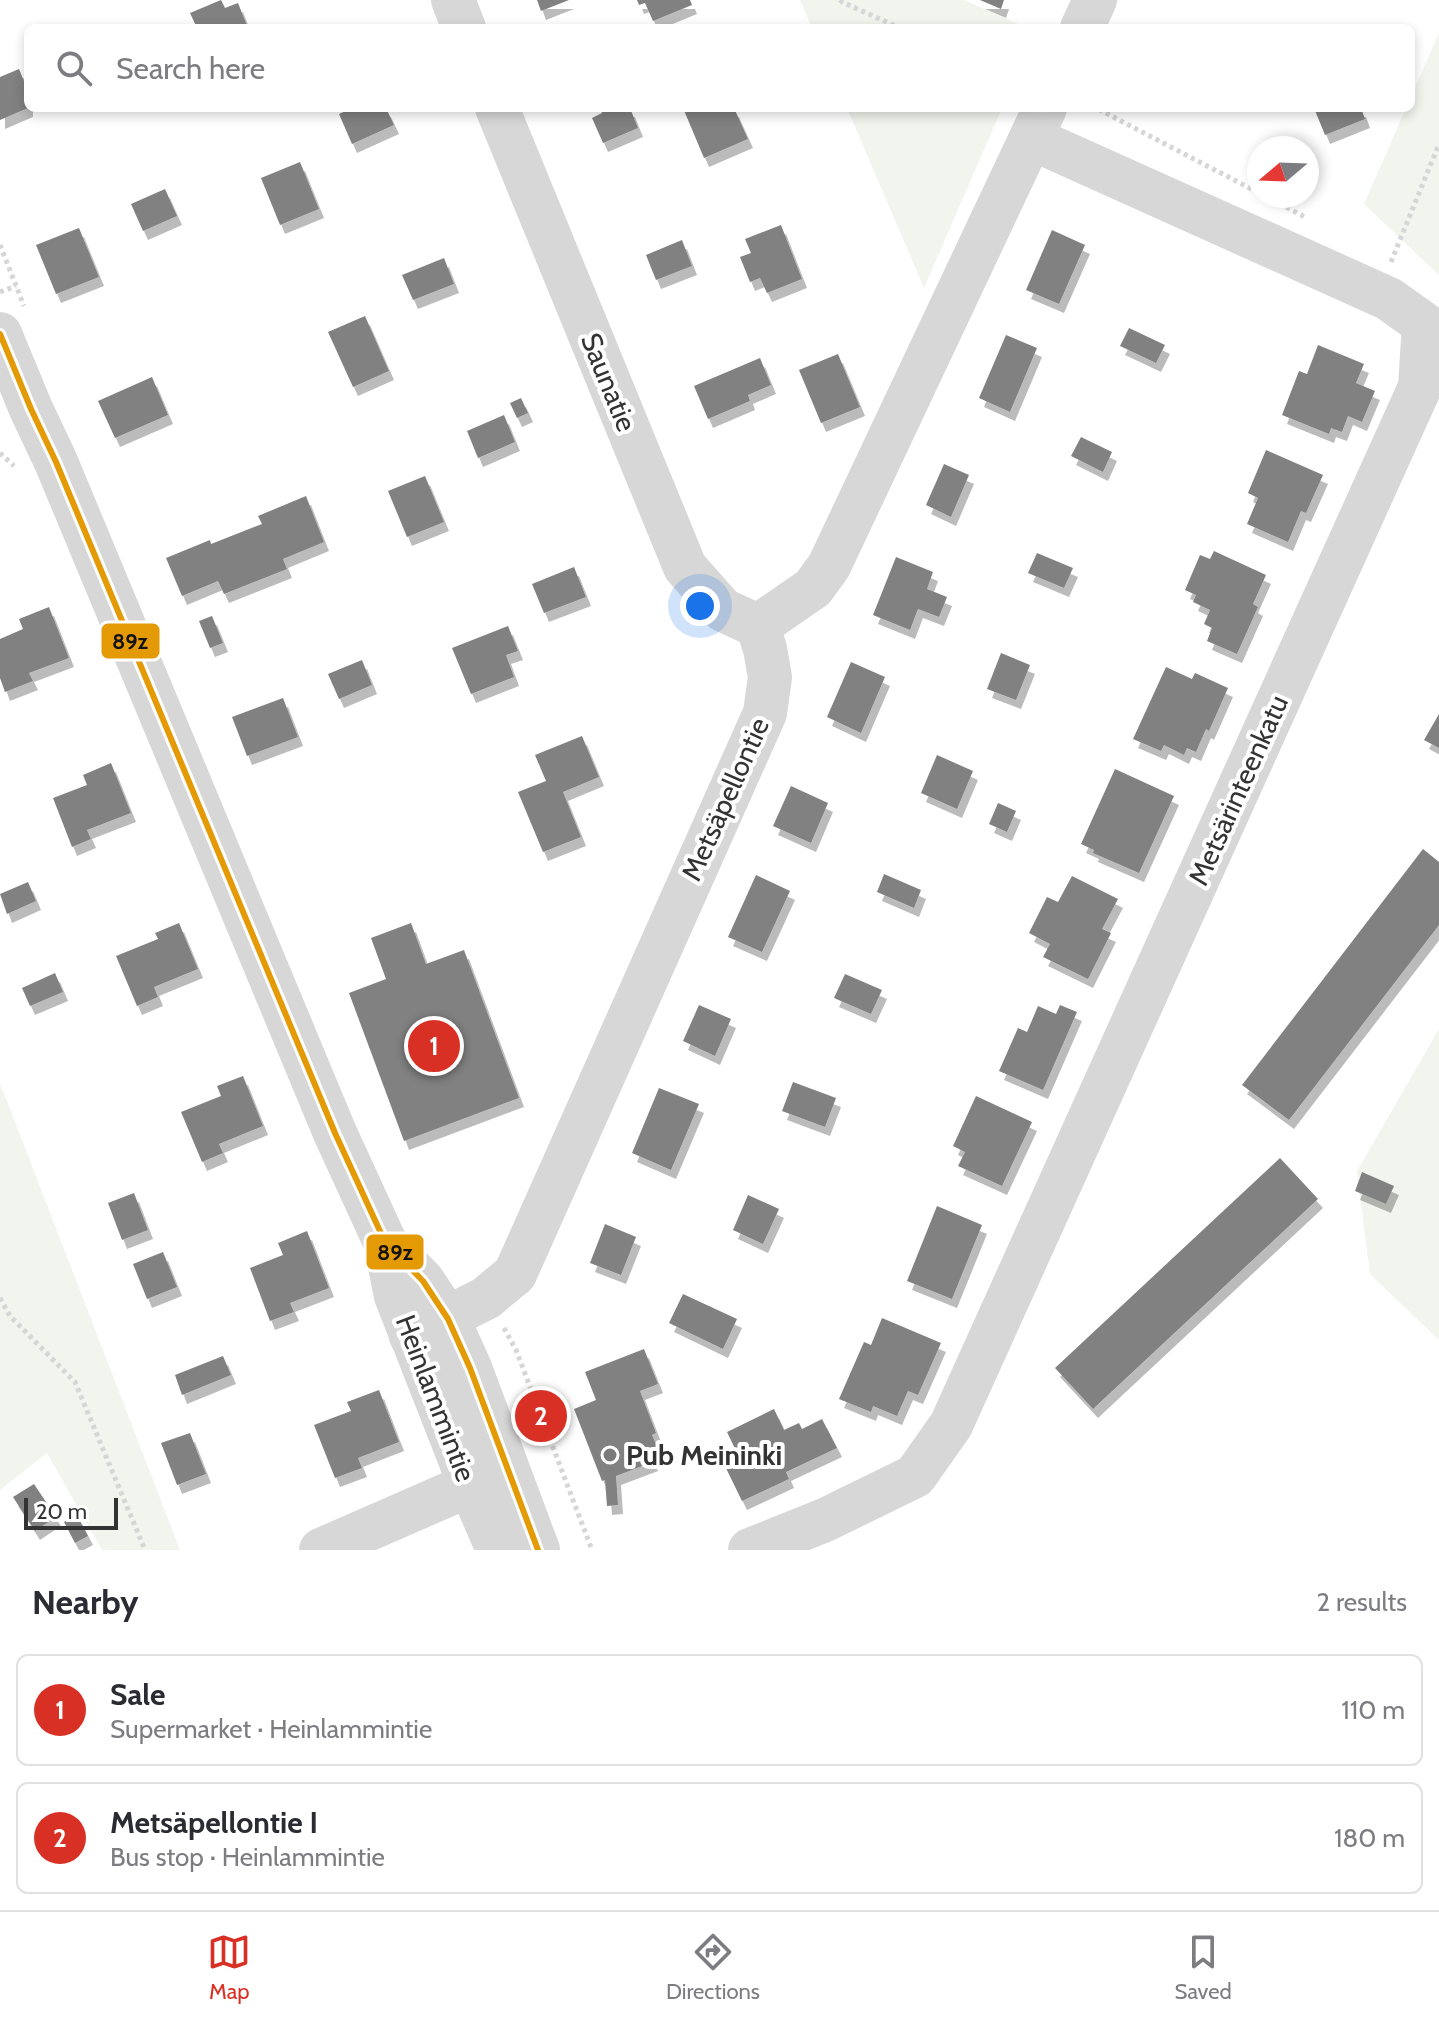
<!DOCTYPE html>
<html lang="en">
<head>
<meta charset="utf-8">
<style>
  :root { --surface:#fff; --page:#f7f7f7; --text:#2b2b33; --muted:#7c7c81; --line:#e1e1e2; --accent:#d93025 }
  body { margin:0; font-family:Cabin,sans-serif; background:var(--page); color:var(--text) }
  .compass { position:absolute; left:1247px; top:136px; width:72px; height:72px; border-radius:50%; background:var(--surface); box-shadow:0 4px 12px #0003; rotate:251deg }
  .scale { position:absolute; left:24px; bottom:20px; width:94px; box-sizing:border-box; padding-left:8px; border:4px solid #333; border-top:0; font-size:22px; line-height:28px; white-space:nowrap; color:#333; -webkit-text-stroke:6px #fff; paint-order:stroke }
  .you { position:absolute; left:700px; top:606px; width:28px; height:28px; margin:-20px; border:6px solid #fff; border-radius:50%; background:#1a73e8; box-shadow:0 0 0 12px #1a73e833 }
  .badge { display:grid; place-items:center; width:52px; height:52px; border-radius:50%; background:var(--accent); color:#fff; font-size:26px; font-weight:700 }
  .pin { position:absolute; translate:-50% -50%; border:4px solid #fff; box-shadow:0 2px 8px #0006 }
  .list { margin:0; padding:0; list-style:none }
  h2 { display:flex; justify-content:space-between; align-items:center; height:104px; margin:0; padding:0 32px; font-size:34px }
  h2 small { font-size:26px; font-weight:400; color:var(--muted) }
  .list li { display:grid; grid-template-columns:52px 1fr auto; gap:24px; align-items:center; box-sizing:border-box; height:112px; margin:0 16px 16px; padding:0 16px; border:2px solid var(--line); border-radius:12px }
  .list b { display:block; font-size:30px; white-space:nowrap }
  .list p { margin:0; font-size:26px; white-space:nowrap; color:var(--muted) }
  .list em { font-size:26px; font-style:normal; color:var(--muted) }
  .icon { flex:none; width:44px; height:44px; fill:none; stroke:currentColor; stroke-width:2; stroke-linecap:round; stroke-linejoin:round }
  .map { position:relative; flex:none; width:1439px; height:1550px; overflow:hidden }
  .search { position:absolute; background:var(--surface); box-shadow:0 4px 12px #0003; left:24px; right:24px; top:24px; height:88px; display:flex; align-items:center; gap:20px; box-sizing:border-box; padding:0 28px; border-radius:12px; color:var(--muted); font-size:30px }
  .sheet { height:360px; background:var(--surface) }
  nav { display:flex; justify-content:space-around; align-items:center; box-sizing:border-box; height:112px; border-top:2px solid var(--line); background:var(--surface); font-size:22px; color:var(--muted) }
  nav a { display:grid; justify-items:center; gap:4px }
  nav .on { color:var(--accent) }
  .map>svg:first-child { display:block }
  .green { fill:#f1f5ed }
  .building { fill:#818181; filter:url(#shadow) }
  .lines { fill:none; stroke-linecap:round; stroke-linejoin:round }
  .path { stroke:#d6d6d6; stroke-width:5; stroke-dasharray:4 4; stroke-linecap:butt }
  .minor { stroke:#d7d7d7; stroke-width:44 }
  .bus-1-casing { stroke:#fff; stroke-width:12 }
  .bus-1 { stroke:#e39a05; stroke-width:6 }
  .poi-dot { fill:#7a7a7a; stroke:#fff; stroke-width:3 }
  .labels { text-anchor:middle; stroke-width:8; stroke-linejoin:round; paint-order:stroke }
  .street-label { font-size:28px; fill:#333; stroke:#fff }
  .poi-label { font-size:28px; font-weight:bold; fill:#333; stroke:#fff; text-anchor:start }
  .line-badge { stroke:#fff; stroke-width:3 }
  .pale-badge-label { font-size:22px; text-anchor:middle; font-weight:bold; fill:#111 }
</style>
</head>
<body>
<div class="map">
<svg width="1439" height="1550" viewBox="0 0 1439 1550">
  <defs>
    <filter id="shadow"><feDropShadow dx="5" dy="9" stdDeviation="0" flood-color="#0004"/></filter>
  </defs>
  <rect width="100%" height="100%" fill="#fff"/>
  <!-- green -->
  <g class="green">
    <polygon points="800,0 964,0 1027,28 812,28"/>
    <polygon points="1439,33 1439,275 1364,204 1406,108 1411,108 1411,97"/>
    <polygon points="847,108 1002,108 924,288"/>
    <polygon points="1439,1029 1439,1340 1370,1274 1357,1171"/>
    <polygon points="0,1083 180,1550 102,1550 47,1453 0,1490"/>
  </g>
  <!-- building -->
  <g class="building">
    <polygon points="221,0 225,8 238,3 248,28 197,28 190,13"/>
    <polygon points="537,0 569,0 541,11"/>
    <polygon points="637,0 690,0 692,5 653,21 645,3 639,5"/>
    <polygon points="980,0 1004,0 1001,9"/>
    <polygon points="19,69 28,91 28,108 0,120 0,77"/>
    <polygon points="352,108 386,108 394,125 352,144 339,114"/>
    <polygon points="600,108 630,108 638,128 603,143 592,118 602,113"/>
    <polygon points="683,108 734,108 748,139 704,158"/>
    <polygon points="1314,108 1361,108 1365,119 1325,135"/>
    <polygon points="300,162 319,209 280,225 261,178"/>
    <polygon points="165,189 177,216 143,231 131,204"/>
    <polygon points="781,225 802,279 767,293 760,278 750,282 740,257 751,253 745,239"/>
    <polygon points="79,228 99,277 56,294 36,245"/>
    <polygon points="1052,230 1085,245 1059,304 1026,290"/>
    <polygon points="682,240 692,266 656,280 646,255"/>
    <polygon points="444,258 454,284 413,300 402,275"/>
    <polygon points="365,316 389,371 353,387 328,332"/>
    <polygon points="1129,328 1165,345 1156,363 1120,346"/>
    <polygon points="1006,335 1037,348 1010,412 979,398"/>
    <polygon points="1318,345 1364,364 1356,383 1375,391 1362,422 1348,416 1342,432 1331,428 1329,434 1282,415 1299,371 1307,374"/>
    <polygon points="838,354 860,407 821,423 799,370"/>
    <polygon points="760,358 771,385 748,395 750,401 708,419 694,386"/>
    <polygon points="152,377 168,415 115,438 98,401"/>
    <polygon points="521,398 528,413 517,418 510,403"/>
    <polygon points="504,415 515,442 478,458 467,431"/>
    <polygon points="1081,437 1112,452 1103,472 1071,456"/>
    <polygon points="1266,450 1323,475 1306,513 1301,511 1288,542 1247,524 1258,498 1248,493"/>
    <polygon points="944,464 969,475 951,517 926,505"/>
    <polygon points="425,476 444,522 407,537 388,491"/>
    <polygon points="306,496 324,542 283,559 287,569 224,594 218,581 182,596 166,558 210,540 211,544 262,524 258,516"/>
    <polygon points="1214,551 1266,575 1253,604 1258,607 1237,654 1207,641 1212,628 1204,624 1210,610 1193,602 1196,595 1185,590 1200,555 1210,559"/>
    <polygon points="1037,553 1073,568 1064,588 1028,573"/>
    <polygon points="896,557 933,572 927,589 947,597 939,617 918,609 910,630 873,615"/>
    <polygon points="574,567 586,597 544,613 532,584"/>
    <polygon points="49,607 69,658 29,673 33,681 5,692 0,678 0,639 23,629 19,619"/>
    <polygon points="212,616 223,643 210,648 199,621"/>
    <polygon points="508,626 518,651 506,655 514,677 471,694 452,648"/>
    <polygon points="1001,653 1030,665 1016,700 987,689"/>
    <polygon points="362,660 372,685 339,699 328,674"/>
    <polygon points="851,662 885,677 861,733 827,717"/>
    <polygon points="1166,667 1192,679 1195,673 1228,688 1209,731 1206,729 1196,752 1187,748 1184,755 1164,745 1161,751 1133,739"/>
    <polygon points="283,698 298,737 247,756 232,717"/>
    <polygon points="1439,714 1439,748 1424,740"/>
    <polygon points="582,736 599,777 563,792 581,837 543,852 518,792 546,781 535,755"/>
    <polygon points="937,755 973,771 957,809 921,793"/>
    <polygon points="111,763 131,813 87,830 91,839 72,847 53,798 87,785 83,775"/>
    <polygon points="1115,769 1174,796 1139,873 1093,853 1094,850 1081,844"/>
    <polygon points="791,786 828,803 811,843 773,826"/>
    <polygon points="998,803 1016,811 1007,832 989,824"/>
    <polygon points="1423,849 1439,862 1439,925 1289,1120 1242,1085"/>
    <polygon points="884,874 921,890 914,908 877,892"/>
    <polygon points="756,875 790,891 762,952 728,937"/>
    <polygon points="1072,876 1118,899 1102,929 1111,933 1088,979 1043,957 1050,944 1029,933 1047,897 1058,902"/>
    <polygon points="28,882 36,901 7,914 0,894"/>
    <polygon points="179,923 198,969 154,987 158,997 137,1006 116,956 158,939 155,933"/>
    <polygon points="411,923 426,964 464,950 519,1098 404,1141 349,993 386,979 371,938"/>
    <polygon points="55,973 63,992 30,1006 22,988"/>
    <polygon points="845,974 882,990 871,1014 834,998"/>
    <polygon points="699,1005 731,1019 715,1056 683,1041"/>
    <polygon points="1060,1005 1077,1012 1043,1090 999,1071 1018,1028 1027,1032 1038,1006 1056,1014"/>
    <polygon points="243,1076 263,1126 219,1144 223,1153 202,1162 181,1112 221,1096 217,1086"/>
    <polygon points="793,1082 836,1098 825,1127 782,1111"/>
    <polygon points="659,1088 699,1104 671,1170 632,1153"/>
    <polygon points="976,1096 1032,1122 1002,1186 958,1166 965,1152 953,1146"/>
    <polygon points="1280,1158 1318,1199 1093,1409 1055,1368"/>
    <polygon points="1362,1172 1394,1186 1386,1204 1355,1191"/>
    <polygon points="134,1193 148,1230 122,1240 108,1203"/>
    <polygon points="748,1195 779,1209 763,1244 733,1230"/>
    <polygon points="937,1206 982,1225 952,1299 907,1281"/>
    <polygon points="605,1224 636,1237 621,1275 590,1263"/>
    <polygon points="307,1231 329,1288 290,1303 294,1312 270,1321 250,1268 283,1255 278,1243"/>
    <polygon points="163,1252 177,1287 147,1299 133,1264"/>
    <polygon points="683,1294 737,1319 723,1349 669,1323"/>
    <polygon points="882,1318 941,1343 918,1395 908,1391 897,1416 873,1406 871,1412 839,1399 864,1342 871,1345"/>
    <polygon points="644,1349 658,1384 640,1391 656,1433 652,1435 659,1451 650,1455 653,1462 616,1476 618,1505 607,1506 605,1480 602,1481 574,1409 596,1400 585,1372"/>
    <polygon points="223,1356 231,1375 182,1395 175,1375"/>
    <polygon points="379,1390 399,1442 358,1458 362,1468 335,1478 314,1425 351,1411 347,1402"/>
    <polygon points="774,1409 784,1430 799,1423 802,1429 822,1419 837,1448 786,1472 789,1479 742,1501 724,1464 739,1457 727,1432"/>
    <polygon points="190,1433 206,1474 177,1485 161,1443"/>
    <polygon points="34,1484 56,1517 35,1531 13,1497"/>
    <polygon points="77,1515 88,1536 75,1543 64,1522"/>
  </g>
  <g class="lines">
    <!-- path -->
    <g class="path">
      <polyline points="840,0 842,2 900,28"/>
      <polyline points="1091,108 1098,109 1259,193"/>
      <polyline points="1265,196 1305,217"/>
      <polyline points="0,245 24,306"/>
      <polyline points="1391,262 1439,144"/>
      <polyline points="0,292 16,286"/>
      <polyline points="0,453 14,466"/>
      <polyline points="0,1298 10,1316 75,1382 145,1550"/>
      <polyline points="504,1328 516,1350 592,1550"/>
    </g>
    <!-- minor -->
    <g class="minor">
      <polyline points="453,0 464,28"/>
      <polyline points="1082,28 1095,0"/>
      <polyline points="497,108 685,567 723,610 758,626"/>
      <polyline points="0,334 31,409 56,462 335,1133 385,1242 396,1296 470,1485 498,1550"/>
      <polyline points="385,1242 423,1281 448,1319 470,1368 538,1550"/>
      <polyline points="411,1336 486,1298 515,1274 765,713 770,677 765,649 758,626 813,588 829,566 1045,108"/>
      <polyline points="321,1550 495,1474"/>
      <polyline points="750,1550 825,1520 915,1476 951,1425 1420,387 1424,324 1389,299 1031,138"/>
    </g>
    <!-- bus-1 casing -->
    <g class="bus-1-casing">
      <polyline id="bus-1" points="0,334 31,409 56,462 335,1133 385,1242 423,1281 448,1319 470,1368 538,1550"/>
    </g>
    <!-- bus-1 -->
    <use href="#bus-1" class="bus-1"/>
  </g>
  <!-- markers -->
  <circle class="poi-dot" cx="610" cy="1455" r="8"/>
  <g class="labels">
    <!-- street labels -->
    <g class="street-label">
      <text transform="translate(609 382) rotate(68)" y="10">Saunatie</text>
      <text transform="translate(1238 790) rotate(-66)" y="10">Metsärinteenkatu</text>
      <text transform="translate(725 799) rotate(-66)" y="10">Metsäpellontie</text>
      <text transform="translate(436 1398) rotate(69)" y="10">Heinlammintie</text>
    </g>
    <!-- poi labels -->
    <g class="poi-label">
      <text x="626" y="1465">Pub Meininki</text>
    </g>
  </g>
  <g class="line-badge">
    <rect x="100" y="622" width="61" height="38" rx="8" fill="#e39a05"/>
    <rect x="365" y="1233" width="60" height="38" rx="8" fill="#e39a05"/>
  </g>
  <g class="pale-badge-label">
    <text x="130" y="649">89z</text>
    <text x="395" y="1260">89z</text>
  </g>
</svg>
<svg class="compass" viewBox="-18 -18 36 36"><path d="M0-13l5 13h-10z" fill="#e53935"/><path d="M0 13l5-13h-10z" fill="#7c7c81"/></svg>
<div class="scale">20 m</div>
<div class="you"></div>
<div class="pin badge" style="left:434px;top:1046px">1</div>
<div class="pin badge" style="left:541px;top:1416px">2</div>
<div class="search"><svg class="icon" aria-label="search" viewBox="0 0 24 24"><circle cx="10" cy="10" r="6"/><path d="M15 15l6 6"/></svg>Search here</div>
</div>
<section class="sheet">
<h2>Nearby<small>2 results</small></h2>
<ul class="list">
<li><span class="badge">1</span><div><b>Sale</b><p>Supermarket · Heinlammintie</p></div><em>110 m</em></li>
<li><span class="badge">2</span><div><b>Metsäpellontie I</b><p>Bus stop · Heinlammintie</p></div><em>180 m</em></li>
</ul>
</section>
<nav>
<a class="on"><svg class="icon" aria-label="map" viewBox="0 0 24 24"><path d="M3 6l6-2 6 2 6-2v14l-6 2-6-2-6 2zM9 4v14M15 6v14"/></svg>Map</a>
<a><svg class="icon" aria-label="directions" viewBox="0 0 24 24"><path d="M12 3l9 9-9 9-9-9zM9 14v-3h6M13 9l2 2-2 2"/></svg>Directions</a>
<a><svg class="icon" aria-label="saved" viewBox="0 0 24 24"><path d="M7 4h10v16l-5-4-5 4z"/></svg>Saved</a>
</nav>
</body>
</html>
